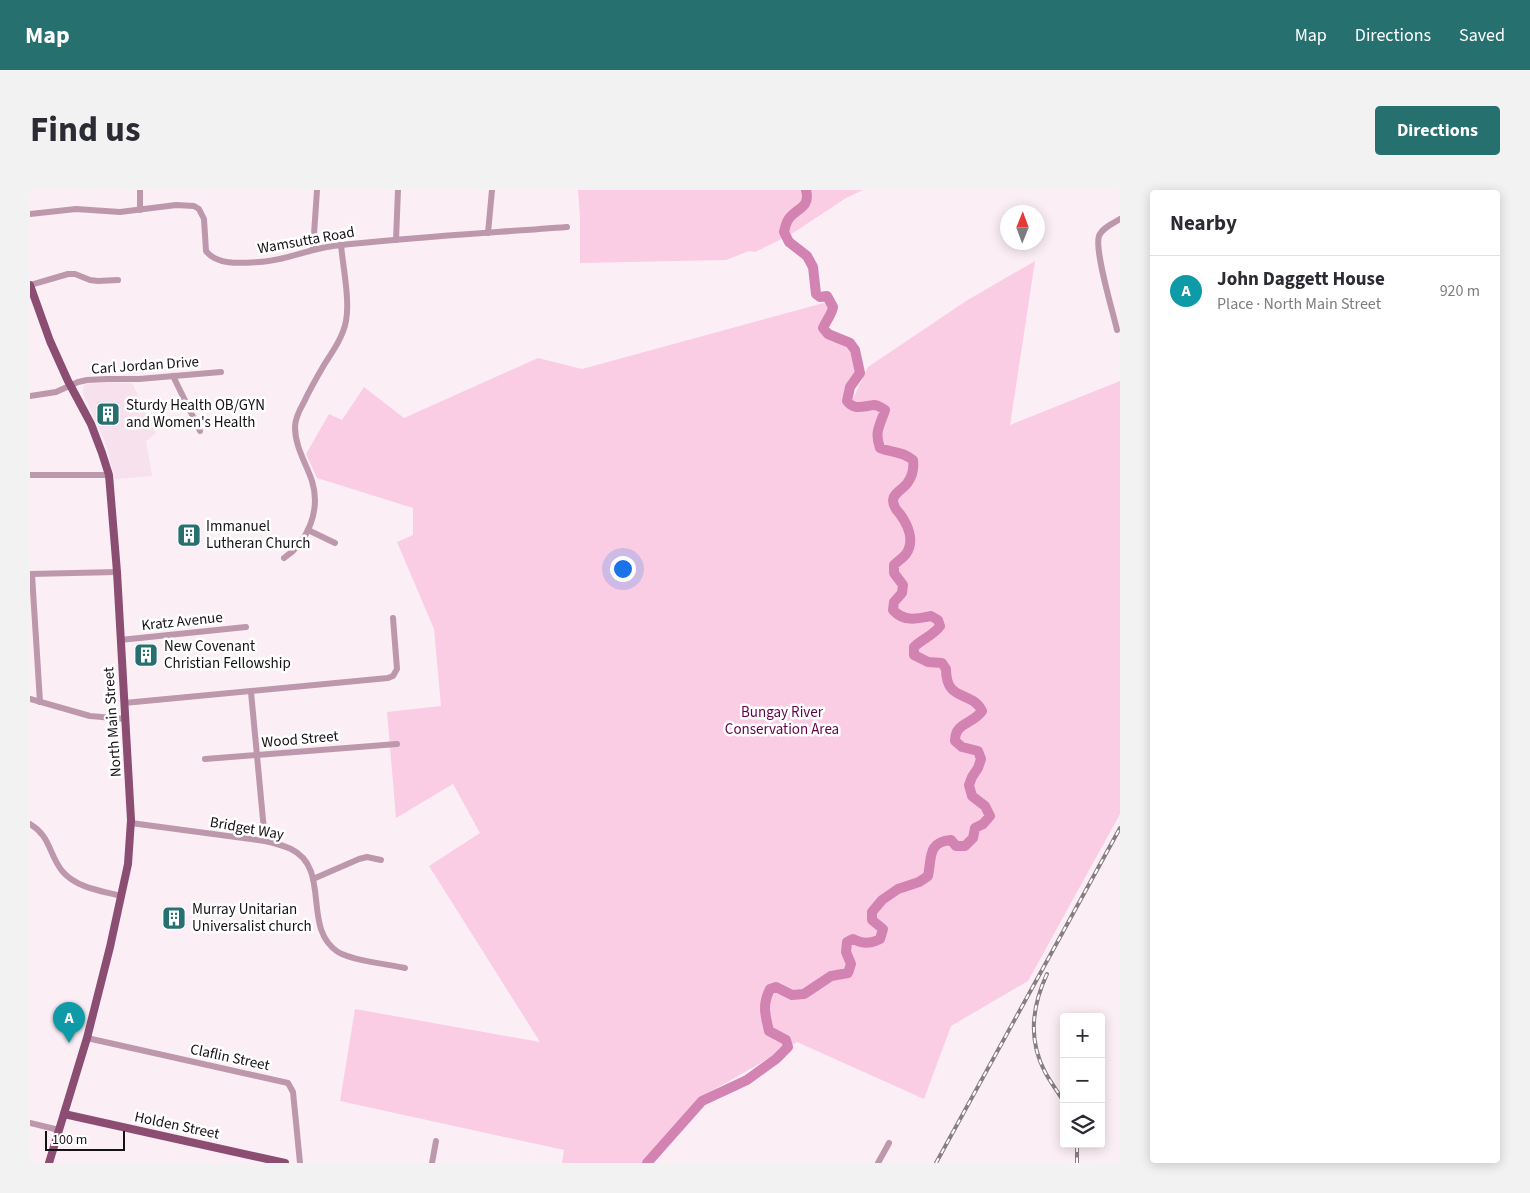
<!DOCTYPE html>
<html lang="en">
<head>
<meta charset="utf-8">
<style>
  :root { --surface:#fff; --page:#f2f2f3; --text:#2b2b33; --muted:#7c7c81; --line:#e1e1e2; --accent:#267170 }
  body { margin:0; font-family:"Source Sans 3",sans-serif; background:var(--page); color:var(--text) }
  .controls { position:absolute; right:15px; bottom:15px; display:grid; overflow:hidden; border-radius:5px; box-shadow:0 2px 12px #0003 }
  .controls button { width:45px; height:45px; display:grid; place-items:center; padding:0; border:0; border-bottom:1px solid var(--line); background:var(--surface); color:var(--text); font:25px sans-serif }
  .compass { position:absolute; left:970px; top:15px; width:45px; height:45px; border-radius:50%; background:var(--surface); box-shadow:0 2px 12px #0003; rotate:1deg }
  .scale { position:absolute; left:15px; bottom:12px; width:80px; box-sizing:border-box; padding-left:5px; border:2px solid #161114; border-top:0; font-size:14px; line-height:18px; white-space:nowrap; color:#161114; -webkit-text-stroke:4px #fff; paint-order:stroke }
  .you { position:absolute; left:592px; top:378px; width:18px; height:18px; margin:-12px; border:4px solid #fff; border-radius:50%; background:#1a73e8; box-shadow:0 0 0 8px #1a73e833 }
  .badge { display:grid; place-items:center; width:32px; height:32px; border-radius:50%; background:var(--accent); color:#fff; font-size:16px; font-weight:700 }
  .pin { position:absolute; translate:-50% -41px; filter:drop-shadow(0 1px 2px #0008) }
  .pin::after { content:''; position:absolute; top:26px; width:18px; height:15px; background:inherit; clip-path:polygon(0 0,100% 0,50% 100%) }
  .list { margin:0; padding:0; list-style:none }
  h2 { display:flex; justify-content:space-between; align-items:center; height:65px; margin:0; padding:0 20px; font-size:21px }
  h2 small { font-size:16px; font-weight:400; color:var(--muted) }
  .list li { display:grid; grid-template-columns:32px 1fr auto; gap:15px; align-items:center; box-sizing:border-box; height:70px; padding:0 20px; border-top:1px solid var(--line) }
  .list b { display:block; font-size:19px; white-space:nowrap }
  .list p { margin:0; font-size:16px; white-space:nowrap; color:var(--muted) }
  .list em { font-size:16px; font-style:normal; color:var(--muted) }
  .icon { flex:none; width:28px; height:28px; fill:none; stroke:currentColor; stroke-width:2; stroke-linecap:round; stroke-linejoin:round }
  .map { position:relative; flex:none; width:1090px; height:973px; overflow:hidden; border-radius:5px }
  header { display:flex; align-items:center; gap:30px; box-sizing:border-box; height:70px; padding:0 25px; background:var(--accent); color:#fff }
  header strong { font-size:24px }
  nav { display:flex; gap:28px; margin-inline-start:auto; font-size:18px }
  .intro { display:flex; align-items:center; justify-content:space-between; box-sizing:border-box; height:120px; padding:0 30px }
  h1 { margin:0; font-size:35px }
  .button { padding:12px 22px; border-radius:5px; background:var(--accent); color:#fff; font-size:18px; font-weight:700 }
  main { display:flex; gap:30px; padding:0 30px }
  aside { flex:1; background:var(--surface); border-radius:5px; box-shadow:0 2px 12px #0003 }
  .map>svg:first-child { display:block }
  .built { fill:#f6e1ec }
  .green { fill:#fbcde5 }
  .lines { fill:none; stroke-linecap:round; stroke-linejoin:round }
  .river { stroke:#d383b1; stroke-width:10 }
  .minor { stroke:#bd98ac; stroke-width:6 }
  .major { stroke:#8c4d72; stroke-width:8 }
  .rail-casing { stroke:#877d82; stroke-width:4 }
  .rail { stroke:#fff; stroke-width:2; stroke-dasharray:5.5; stroke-linecap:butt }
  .labels { text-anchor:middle; stroke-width:5; stroke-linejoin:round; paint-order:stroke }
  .street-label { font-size:15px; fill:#161114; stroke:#fff }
  .poi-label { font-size:15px; fill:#161114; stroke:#fff; text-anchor:start }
  .park-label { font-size:15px; fill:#660149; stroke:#fff }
</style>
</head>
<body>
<header>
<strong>Map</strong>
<nav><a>Map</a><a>Directions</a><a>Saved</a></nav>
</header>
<div class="intro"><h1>Find us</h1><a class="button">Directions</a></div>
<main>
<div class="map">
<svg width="1090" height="973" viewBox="0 0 1090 973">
  <rect width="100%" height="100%" fill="#fceef5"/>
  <!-- built -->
  <polygon class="built" points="76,192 102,193 126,243 116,251 122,286 85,289 76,254 53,203 53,197 56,194"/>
  <!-- green -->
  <g class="green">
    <polygon points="548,0 833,0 816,8 760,45 725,62 719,61 696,70 550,73 550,28"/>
    <path d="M1005,71L980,235L1090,191V624L998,791L921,836L894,909L767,852L678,903L617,973H532L534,960L310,911L325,819L510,852L399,676L450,643L423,594L366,628L357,522L411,516L404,439L367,352L383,345V318L287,288L276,264L299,224L312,230L334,197L374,228L508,168L552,179L801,111C805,121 797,128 793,138L798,144L820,153L825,160L830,183L820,197L817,211L820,215L838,177L936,111Z"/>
  </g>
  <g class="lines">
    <!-- river -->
    <path class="river" d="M617,973L672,911L717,890L746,869L758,857L756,850L739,841C735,824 732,815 740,799L746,797L762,805L774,804L801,786L818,783L821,774L816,762L817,752L823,749C833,754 840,754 850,749L853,739L842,730V722L852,710L868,699L889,692L898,686C902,668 897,652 921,650L926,656H935L943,648L945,638L953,634L960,626L955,616L942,606L939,595L942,587L948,578L951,569L948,561L932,557L925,551C925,532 942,535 952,521C942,500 916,513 916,479L912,473L898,472L884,465V457C892,449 904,445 910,436L908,430L901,426C886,429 874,432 863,420L864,412L872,403L873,395L864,383V375C868,371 873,368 876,364C885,351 878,335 870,324C866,320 863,316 863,310C864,302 874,299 878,292C883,285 884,278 883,270C872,261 863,263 850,258C844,241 850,236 855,220C852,218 848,215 844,215C834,216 824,221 817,211L820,197L830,183L825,160L820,153L798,144L793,138C796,131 802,124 803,117L797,106L790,107L786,104L783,77L777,66L759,52L754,42C755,38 756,33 758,30C765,18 781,19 776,0"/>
    <!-- minor -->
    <g class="minor">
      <polyline points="110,20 110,0"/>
      <path d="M0,24L46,19L90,22L146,15L164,16L169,19L174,29L176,61C187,76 213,73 229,72C255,71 278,59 303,56C381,47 459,43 537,37"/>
      <polyline points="458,43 462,0"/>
      <polyline points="366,50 368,0"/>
      <polyline points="283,59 287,0"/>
      <polyline points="0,95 38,84 45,84 60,90 68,91 88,90"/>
      <path d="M1087,140C1083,122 1064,60 1069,46C1072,38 1082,34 1090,29"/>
      <polyline points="143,186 170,241"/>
      <polyline points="0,206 26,202 48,192 57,190 77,189 109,189 191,182"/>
      <polyline points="0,285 79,285"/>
      <polyline points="278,340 305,353"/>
      <path d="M254,368C278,352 291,320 282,291C276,273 265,257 265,237C265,229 270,219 274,212C280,199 287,187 294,175C303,161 313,147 316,131C320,110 313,77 311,55"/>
      <polyline points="0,384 87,382"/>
      <polyline points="2,385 10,512"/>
      <polyline points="90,450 216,437"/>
      <polyline points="221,502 235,651"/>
      <polyline points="0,509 60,526 95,529"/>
      <polyline points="94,513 358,488 363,486 367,479 363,428"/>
      <polyline points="175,569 367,554"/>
      <path d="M101,633L235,651C244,653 252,655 261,659C302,679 271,738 308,762C323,771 357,774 375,778"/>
      <path d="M0,634C21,646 19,666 33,682C47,698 72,701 91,706"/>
      <polyline points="283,689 329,669 337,667 351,670"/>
      <polyline points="57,848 258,893 263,902 270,973"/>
      <polyline points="0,933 29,940"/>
      <polyline points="402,973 406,951"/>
      <polyline points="848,973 859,953"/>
    </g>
    <!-- major -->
    <g class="major">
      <polyline points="0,95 20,151 38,191 61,234 72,263 79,285 87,382 101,630 98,674 80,757 57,848 19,973"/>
      <polyline points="34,924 255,973"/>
    </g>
    <!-- rail casing -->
    <g class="rail-casing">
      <g id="rail">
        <path d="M1017,784C1002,816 998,850 1015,882C1021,893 1028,902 1034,912"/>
        <polyline points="906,973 1090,638"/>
        <polyline points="1047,973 1047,954"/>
      </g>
    </g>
    <!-- rail -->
    <use href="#rail" class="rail"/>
  </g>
  <!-- icons -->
  <defs>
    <g id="building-square" transform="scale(1.25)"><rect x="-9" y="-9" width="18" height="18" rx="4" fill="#267170" stroke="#fff"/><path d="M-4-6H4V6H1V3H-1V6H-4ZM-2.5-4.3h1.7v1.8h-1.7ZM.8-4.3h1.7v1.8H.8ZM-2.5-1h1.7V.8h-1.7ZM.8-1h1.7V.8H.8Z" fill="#fff"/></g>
  </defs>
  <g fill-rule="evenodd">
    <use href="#building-square" x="78" y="224"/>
    <use href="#building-square" x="159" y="345"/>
    <use href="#building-square" x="116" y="465"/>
    <use href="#building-square" x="144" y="728"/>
  </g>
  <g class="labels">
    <!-- street labels -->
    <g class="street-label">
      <text transform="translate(276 50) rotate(-10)" y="5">Wamsutta Road</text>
      <text transform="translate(115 175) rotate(-4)" y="5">Carl Jordan Drive</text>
      <text transform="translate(152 431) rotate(-6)" y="5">Kratz Avenue</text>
      <text transform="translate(82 532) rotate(-94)" y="5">North Main Street</text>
      <text transform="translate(270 549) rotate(-5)" y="5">Wood Street</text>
      <text transform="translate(217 638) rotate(10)" y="5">Bridget Way</text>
      <text transform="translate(200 867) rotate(12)" y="5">Claflin Street</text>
      <text transform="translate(147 935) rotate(12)" y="5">Holden Street</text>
    </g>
    <!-- poi labels -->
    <g class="poi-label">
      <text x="96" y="220">Sturdy Health OB/GYN<tspan x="96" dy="17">and Women's Health</tspan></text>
      <text x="176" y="341">Immanuel<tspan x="176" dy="17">Lutheran Church</tspan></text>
      <text x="134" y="461">New Covenant<tspan x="134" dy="17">Christian Fellowship</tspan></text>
      <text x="162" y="724">Murray Unitarian<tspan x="162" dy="17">Universalist church</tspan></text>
    </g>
    <!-- park labels -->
    <g class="park-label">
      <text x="752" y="527">Bungay River<tspan x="752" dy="17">Conservation Area</tspan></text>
    </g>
  </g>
</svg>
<div class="controls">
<button>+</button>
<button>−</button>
<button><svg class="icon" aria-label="layers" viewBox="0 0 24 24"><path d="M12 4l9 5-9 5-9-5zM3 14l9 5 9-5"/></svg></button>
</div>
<svg class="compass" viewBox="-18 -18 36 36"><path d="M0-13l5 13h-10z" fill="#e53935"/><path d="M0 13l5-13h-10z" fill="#7c7c81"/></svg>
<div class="scale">100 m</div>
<div class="you"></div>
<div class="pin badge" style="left:39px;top:853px;background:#0f9aa8">A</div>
</div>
<aside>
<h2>Nearby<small></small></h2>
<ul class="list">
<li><span class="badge" style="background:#0f9aa8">A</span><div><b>John Daggett House</b><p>Place · North Main Street</p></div><em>920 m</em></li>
</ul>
</aside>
</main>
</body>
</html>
